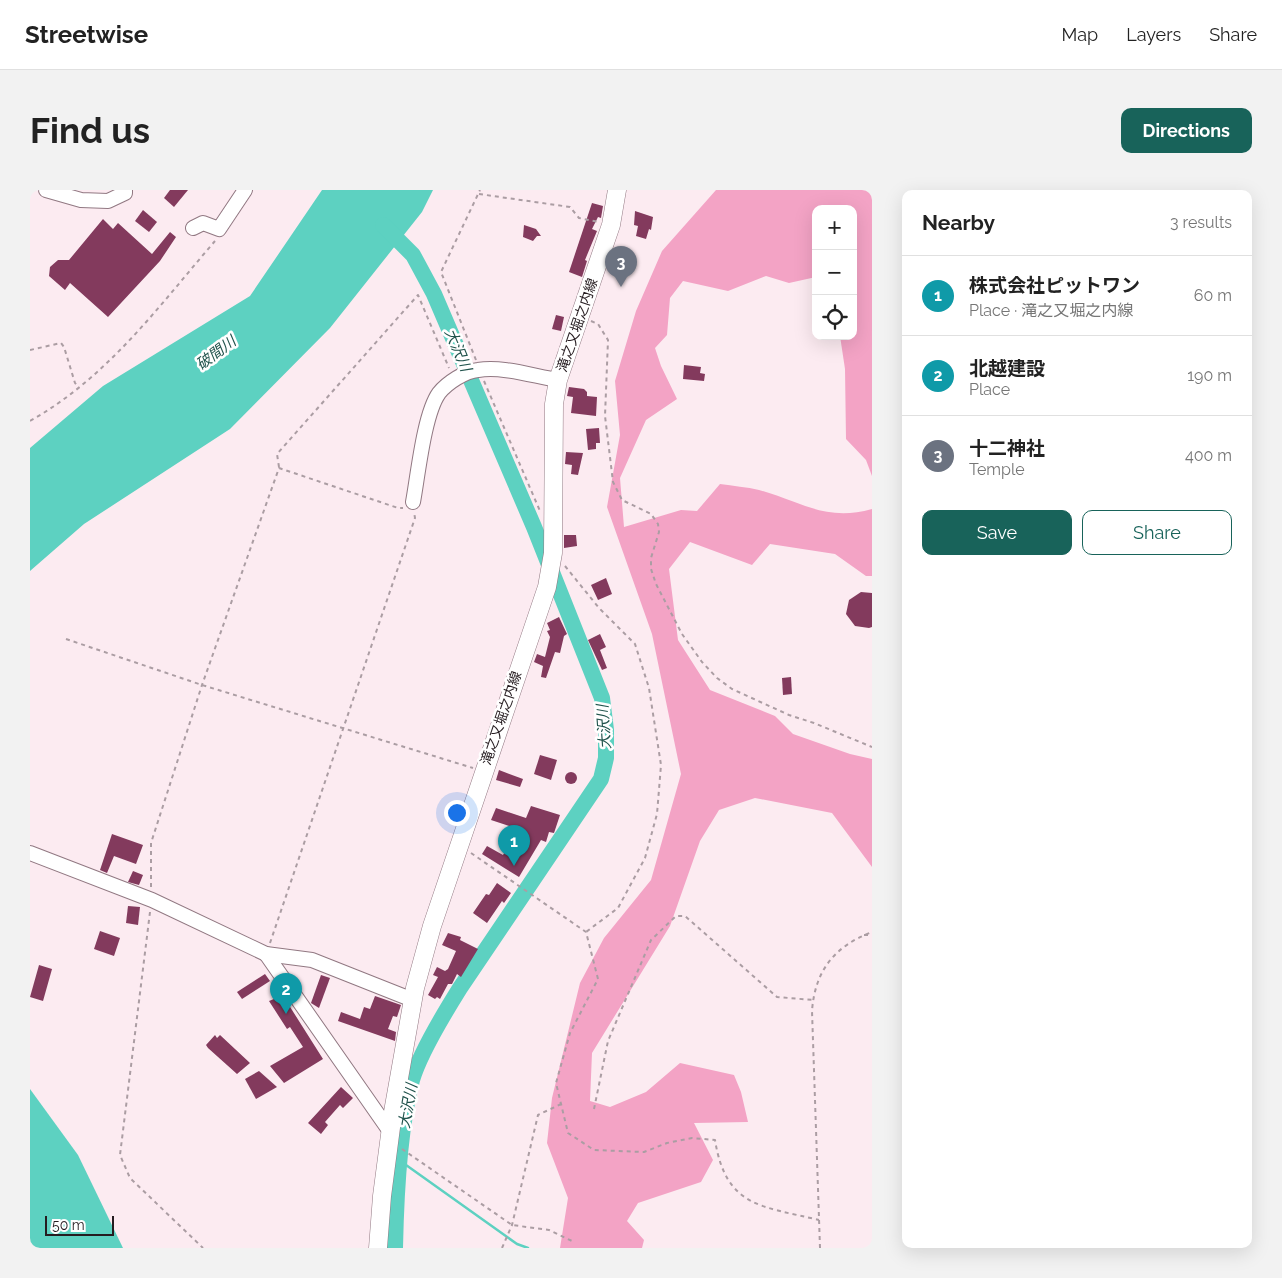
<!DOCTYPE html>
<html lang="en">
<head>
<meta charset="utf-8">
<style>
  :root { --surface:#fff; --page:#f2f2f2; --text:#222; --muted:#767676; --line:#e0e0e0; --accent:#18635a }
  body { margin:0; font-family:Raleway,"Noto Sans JP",sans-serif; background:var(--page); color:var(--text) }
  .controls { position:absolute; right:15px; top:15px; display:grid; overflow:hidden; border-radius:10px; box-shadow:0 5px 20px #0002 }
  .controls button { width:45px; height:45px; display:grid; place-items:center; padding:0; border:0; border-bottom:1px solid var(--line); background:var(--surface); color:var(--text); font:25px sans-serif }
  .scale { position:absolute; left:15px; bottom:12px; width:69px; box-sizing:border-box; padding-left:5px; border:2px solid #251c20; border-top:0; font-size:14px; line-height:18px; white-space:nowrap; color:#251c20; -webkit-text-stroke:4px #fff; paint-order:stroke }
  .you { position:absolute; left:426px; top:622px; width:18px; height:18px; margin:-12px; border:4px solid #fff; border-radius:50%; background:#1a73e8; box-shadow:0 0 0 8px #1a73e833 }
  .badge { display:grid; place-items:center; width:32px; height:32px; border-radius:50%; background:var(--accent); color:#fff; font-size:16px; font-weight:700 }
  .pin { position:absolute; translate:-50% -41px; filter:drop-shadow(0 1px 2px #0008) }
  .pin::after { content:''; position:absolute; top:26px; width:18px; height:15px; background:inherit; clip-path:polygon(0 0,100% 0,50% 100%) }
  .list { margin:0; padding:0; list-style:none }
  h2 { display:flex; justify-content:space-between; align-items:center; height:65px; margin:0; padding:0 20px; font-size:21px }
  h2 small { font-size:16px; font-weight:400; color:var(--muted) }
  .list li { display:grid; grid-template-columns:32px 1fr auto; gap:15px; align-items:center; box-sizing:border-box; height:80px; padding:0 20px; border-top:1px solid var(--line) }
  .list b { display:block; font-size:19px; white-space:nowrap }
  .list p { margin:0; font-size:16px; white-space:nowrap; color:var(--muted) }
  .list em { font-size:16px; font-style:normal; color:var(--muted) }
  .actions { display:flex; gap:10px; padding:15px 20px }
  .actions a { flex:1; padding:11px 0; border:1px solid var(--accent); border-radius:10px; text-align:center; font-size:18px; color:var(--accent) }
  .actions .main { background:var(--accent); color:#fff }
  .icon { flex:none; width:28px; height:28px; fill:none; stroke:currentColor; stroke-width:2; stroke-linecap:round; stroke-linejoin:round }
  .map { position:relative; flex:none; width:842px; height:1058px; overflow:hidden; border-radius:10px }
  header { display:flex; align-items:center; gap:30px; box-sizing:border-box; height:70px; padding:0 25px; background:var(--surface); border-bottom:1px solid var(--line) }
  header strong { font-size:24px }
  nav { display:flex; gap:28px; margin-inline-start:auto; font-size:18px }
  .intro { display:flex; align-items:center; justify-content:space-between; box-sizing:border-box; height:120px; padding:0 30px }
  h1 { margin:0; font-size:35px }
  .button { padding:12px 22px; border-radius:10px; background:var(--accent); color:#fff; font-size:18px; font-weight:700 }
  main { display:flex; gap:30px; padding:0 30px }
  aside { flex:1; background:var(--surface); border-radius:10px; box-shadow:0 5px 20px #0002 }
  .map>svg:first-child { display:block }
  .green { fill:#f3a3c5 }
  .water { fill:#5dd1c1 }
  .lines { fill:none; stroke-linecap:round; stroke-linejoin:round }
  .stream { stroke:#5dd1c1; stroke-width:2.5 }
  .river { stroke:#5dd1c1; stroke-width:16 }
  .building { fill:#833a5d }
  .minor-casing { stroke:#917882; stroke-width:16 }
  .major-casing { stroke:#917882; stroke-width:19 }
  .path { stroke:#ab9da3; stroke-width:2; stroke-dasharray:4 4; stroke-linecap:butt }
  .minor { stroke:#fff; stroke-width:14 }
  .major { stroke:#fff; stroke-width:18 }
  .labels { text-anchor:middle; stroke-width:5; stroke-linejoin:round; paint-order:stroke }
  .street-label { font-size:14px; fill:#251c20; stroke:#fff }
  .water-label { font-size:15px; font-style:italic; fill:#21534c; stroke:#fff }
</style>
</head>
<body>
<header>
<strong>Streetwise</strong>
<nav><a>Map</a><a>Layers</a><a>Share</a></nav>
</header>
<div class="intro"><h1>Find us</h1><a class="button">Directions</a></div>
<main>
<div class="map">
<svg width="842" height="1058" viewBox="0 0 842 1058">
  <rect width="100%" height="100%" fill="#fcebf1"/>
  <!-- green -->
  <path class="green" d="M686,0H842V286L836,270L816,249L815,179L810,146H823V19H786V87L759,93L736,86L698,101L653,91L640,108L637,145L625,158L631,176L647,209L616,230L590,288L594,337L651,320L667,321L690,294C703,296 717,297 729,300C772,312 796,332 842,319V386H836L805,364L740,354L722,375L660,352L639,379L648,450L680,500L745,526L763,544L820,564L842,569V677L802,623L725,608L689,620L670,651L640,736L562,863L560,911L580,917L616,902L650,873L704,885L711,902L718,932L664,933L683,970L671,992L608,1013L597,1031L614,1050L612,1058H530L538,1008L517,953L522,908L550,793L574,748L621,690L651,584L622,444L577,317L590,245L585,191L606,121L632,61Z"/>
  <!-- water -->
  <g class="water">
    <polygon points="292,0 403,0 392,22 300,138 200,239 54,334 0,381 0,258 73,196 220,106"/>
    <polygon points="0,899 48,965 93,1058 0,1058"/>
  </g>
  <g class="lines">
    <!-- stream -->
    <polyline class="stream" points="369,970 487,1054 498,1058"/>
    <!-- river -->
    <path class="river" d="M353,35L383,65L404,104L504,337L572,508L576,540V568L571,589L430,798C415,822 390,863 382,890C369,940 366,1006 365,1058"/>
  </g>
  <!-- building -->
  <g class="building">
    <polygon points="140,0 158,0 144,17 134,8"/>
    <polygon points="562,13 573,16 571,28 568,27 562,39 567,41 555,70 557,71 552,87 539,82"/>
    <polygon points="113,20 127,32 119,42 105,31"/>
    <polygon points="605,21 623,27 621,40 619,39 616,49 606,46 608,36 604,35"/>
    <polygon points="73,29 83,39 88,33 122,64 140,42 146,47 130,71 78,127 40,93 35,100 19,86 20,77 28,70 39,70"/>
    <polygon points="494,35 506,39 511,46 507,46 503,51 493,47"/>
    <polygon points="526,125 534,127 531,141 522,139"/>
    <polygon points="654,175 671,177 670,183 675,184 674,191 653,189"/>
    <polygon points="539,197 554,199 557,202 557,206 567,207 566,226 541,223 543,207 537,206"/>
    <polygon points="569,238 570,253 566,253 566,259 558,260 556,239"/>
    <polygon points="536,262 553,263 548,285 541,284 542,275 535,274"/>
    <polygon points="534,345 546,345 547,356 534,358"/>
    <polygon points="576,388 582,404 568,410 561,395"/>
    <polygon points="831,402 842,403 842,437 839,438 825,436 816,424 819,410"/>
    <polygon points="529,427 537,444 534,446 530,463 525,462 516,488 511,487 513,476 504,472 507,464 515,467 520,447 517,441 520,440 517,433"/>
    <polygon points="570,444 576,457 570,460 577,478 572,480 558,450"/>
    <polygon points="761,487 762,504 753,505 752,488"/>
    <polygon points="510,565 527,570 521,590 504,584"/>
    <polygon points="469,580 493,589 490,597 466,590"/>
    <circle cx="541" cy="588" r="6"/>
    <polygon points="501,616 530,625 524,643 519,642 516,652 511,650 489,687 452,664 457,656 473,665 488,639 461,630 466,618 496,628"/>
    <polygon points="82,644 113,655 106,674 84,666 77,683 70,680"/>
    <polygon points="103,681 113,685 109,695 98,692"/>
    <polygon points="467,693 481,703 474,713 472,711 457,733 443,723 456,704 459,705"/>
    <polygon points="98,716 110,717 108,735 96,733"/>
    <polygon points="70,741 90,748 84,766 64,759"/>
    <polygon points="418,743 431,747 430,750 448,759 431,787 427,784 422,794 418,794 410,809 407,807 405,809 398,805 408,787 403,785 407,777 415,781 418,779 426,761 412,755"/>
    <polygon points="9,775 22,779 13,811 0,807"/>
    <polygon points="235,784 240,791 212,809 207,802"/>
    <polygon points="291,785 300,788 289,818 281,813"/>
    <polygon points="250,801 293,869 254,893 240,876 273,857 260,837 257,839 239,811 244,809 242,806"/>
    <polygon points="345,806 371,815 367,827 363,826 358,839 366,842 365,851 308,831 311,822 330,829 334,817 340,819"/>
    <polygon points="185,845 187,848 190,845 220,873 207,884 178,858 176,855"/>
    <polygon points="229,881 247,897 226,909 215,889"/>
    <polygon points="311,897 323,908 313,918 310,915 295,932 298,935 291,944 278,933"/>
  </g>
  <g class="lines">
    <!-- minor casing -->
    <g class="minor-casing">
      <g id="minor">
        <polyline points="16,0 51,10 78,11 95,3 95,0"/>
        <polyline points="163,38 173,33 189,39 215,0"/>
        <path d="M383,312C388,285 394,224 409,203C417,193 435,181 448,180C473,176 503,186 528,190"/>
        <polyline points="0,663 122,710 236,764 282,770 383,810"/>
        <polyline points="236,764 361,943"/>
      </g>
    </g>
    <!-- major casing -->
    <g class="major-casing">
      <polyline id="major" points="348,1058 352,1006 363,922 385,798 402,736 517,397 523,363 524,214 528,190 581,35 587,0"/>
    </g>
    <!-- path -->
    <g class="path">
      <polyline points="449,4 540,17 549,28 569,32"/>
      <polyline points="561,131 568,134 578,150 575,226 583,292 592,310 621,324 628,334 629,342 621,368 621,379 626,394 652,444 672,472 687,488 702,499 759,525 784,533 842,557"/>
      <polyline points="0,160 31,153 34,157 45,193 49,198"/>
      <polyline points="446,170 411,82 450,0"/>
      <polyline points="454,191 510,321"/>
      <path d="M0,231C78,187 128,117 185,51"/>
      <polyline points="249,277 247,264 388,105 419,178"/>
      <polyline points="535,376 569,418 605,454 619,498 631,575 627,624 615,668 588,718 556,742"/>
      <polyline points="36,449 172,495 443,578"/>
      <path d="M441,663L556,742L568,789L540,843L526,893L538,943L564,960L614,962L637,953L662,948L685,950C696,1018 732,1016 789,1030"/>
      <polyline points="121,697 121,653 172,495 249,278 368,318 373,318"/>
      <polyline points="120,722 90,965 100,988 173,1058"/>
      <polyline points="834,745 842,745"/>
      <polyline points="240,753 385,328 384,322"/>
      <polyline points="564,919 578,851 621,750 646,726 655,726 747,807 783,810"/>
      <polyline points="372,959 482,1035 519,1040 542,1051"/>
      <polyline points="472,1058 482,1035 508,925 531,914"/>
      <path d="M790,1058L782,821C785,780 805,756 842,742"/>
    </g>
    <!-- minor -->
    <use href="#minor" class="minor"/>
    <!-- major -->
    <use href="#major" class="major"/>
  </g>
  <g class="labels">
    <!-- street labels -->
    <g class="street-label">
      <text transform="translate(547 135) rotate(-71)" y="5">滝之又堀之内線</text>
      <text transform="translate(471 528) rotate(-71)" y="5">滝之又堀之内線</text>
    </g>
    <!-- water labels -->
    <g class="water-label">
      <text transform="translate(428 160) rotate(67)" y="5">大沢川</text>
      <text transform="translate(186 163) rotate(-37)" y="5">破間川</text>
      <text transform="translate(574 537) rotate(-94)" y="5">大沢川</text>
      <text transform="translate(378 916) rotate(-80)" y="5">大沢川</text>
    </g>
  </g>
</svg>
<div class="controls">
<button>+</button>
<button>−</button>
<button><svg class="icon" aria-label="locate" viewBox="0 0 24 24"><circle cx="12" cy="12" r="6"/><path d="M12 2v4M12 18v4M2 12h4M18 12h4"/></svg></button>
</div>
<div class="scale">50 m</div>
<div class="you"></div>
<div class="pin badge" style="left:484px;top:676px;background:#0f9aa8">1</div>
<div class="pin badge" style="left:256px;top:824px;background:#0f9aa8">2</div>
<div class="pin badge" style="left:591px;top:97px;background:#6b7280">3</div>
</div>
<aside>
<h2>Nearby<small>3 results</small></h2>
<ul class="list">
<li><span class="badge" style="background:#0f9aa8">1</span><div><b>株式会社ピットワン</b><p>Place · 滝之又堀之内線</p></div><em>60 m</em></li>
<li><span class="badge" style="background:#0f9aa8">2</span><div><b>北越建設</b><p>Place</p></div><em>190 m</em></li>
<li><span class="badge" style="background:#6b7280">3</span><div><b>十二神社</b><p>Temple</p></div><em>400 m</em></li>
</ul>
<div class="actions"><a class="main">Save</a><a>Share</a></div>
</aside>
</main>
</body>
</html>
